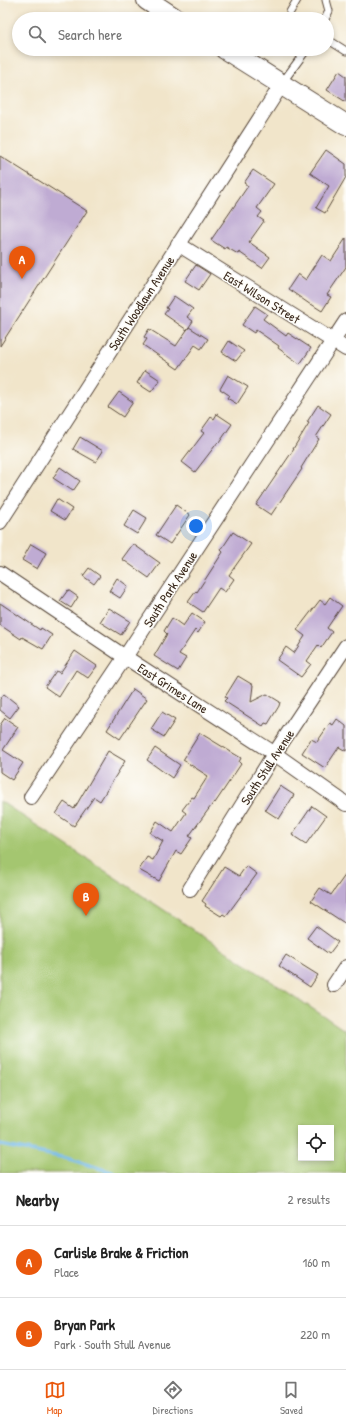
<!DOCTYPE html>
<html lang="en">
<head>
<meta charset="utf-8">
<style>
  :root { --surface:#fff; --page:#f6f6f6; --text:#222; --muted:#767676; --line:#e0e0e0; --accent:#ea580c }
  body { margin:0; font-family:"Patrick Hand",sans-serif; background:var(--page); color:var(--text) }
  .controls { position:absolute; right:12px; bottom:12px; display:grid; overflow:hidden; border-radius:0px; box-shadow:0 2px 6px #0003 }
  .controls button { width:36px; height:36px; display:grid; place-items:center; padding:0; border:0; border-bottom:1px solid var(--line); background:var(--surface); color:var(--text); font:20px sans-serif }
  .you { position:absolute; left:196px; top:526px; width:14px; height:14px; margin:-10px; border:3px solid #fff; border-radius:50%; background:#1a73e8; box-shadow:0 0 0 6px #1a73e833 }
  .badge { display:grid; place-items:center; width:26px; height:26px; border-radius:50%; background:var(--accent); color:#fff; font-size:13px; font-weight:700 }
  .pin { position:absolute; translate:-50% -33px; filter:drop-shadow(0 1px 2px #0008) }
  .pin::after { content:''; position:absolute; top:21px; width:14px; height:12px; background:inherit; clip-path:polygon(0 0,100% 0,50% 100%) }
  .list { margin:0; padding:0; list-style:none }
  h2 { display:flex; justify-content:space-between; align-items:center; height:52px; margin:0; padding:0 16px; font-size:17px }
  h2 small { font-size:13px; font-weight:400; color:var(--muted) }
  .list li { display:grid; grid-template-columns:26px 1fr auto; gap:12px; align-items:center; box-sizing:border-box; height:72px; padding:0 16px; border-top:1px solid var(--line) }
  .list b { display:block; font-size:15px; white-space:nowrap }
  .list p { margin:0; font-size:13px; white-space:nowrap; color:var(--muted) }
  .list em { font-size:13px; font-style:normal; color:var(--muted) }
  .icon { flex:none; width:22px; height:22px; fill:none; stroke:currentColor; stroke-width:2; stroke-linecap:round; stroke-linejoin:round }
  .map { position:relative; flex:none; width:346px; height:1173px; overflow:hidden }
  .search { position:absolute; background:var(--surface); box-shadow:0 2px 6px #0003; left:12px; right:12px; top:12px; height:44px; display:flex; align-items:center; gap:10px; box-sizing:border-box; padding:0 14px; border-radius:22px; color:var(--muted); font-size:15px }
  .sheet { height:196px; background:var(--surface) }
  nav { display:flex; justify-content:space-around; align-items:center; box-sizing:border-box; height:56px; border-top:1px solid var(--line); background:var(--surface); font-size:11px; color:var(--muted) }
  nav a { display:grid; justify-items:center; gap:2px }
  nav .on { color:var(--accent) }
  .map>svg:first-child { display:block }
  .green { fill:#a4c66f; stroke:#707846; fill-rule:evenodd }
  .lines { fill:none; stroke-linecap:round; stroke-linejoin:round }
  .stream { stroke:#73baea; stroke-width:3.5 }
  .building { fill:#bfabd3 }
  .lane-casing { stroke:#564638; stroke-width:9 }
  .street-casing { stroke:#564638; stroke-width:16 }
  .secondary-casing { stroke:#564638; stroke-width:22 }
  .lane { stroke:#fff; stroke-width:7 }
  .street { stroke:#fff; stroke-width:14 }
  .secondary { stroke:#fff; stroke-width:20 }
  .labels { text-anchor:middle; stroke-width:3; stroke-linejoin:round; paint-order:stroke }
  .street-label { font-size:13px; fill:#3b2a1e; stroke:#fdfcf7 }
</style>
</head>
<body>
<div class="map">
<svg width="346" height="1173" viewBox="0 0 346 1173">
  <rect width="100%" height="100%" fill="#fdfcf7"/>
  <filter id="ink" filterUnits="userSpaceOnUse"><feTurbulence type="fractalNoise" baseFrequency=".025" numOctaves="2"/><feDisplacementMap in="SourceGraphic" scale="8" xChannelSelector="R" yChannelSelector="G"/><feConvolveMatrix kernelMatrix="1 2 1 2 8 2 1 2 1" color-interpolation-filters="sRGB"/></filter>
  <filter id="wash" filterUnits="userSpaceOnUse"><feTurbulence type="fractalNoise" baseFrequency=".012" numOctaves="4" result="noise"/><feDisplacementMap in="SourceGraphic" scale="16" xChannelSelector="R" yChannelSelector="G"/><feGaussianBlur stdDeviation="0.9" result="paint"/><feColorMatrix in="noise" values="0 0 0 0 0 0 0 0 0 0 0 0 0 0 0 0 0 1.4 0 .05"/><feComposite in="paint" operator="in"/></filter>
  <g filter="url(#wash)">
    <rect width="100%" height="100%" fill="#f1e5ca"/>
    <!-- green -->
    <path class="green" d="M0,801L346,1031V1173H0ZM301,1128H331V1158H301Z"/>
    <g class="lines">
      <!-- stream -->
      <polyline class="stream" points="0,1145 66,1158 115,1173"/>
    </g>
    <g id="blocks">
      <!-- building -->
      <g class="building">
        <polygon points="339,71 346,76 346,102 327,90"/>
        <polygon points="326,150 346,164 346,177 325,213 316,208 329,186 310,173"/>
        <polygon points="0,156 87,211 0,346"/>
        <polygon points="253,170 274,184 257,208 262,212 258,217 264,221 249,242 270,257 262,268 239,252 238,254 226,247 225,249 211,240 248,186 244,183"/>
        <polygon points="346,238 346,267 327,295 331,297 322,311 311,304 311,305 288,289 298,274 306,280 322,255 331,261"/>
        <polygon points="196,265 210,274 199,290 185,281"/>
        <polygon points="174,296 193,309 187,317 193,321 187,330 164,314 168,309 166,308"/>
        <polygon points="255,306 267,314 263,319 286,336 288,333 311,348 300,364 278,348 279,346 256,330 254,333 242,325"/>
        <polygon points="189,327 208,339 201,349 195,345 178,369 143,345 147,339 144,337 149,329 176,346"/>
        <polygon points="229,341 244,351 236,361 222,352"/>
        <polygon points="145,370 160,380 151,392 137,383"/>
        <polygon points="228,375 248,387 237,404 227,398 229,395 220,389"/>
        <polygon points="119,392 133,402 123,417 108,407"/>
        <polygon points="318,405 331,414 316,437 319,439 301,468 302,469 271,515 256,505 294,449 293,449 309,423 307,422"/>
        <polygon points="217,414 232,424 219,443 218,442 195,472 182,462 204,433 201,431 211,417 214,419"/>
        <polygon points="80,437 103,451 96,462 73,449"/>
        <polygon points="60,467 80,481 73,491 53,478"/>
        <polygon points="57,499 72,509 65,520 50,511"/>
        <polygon points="176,505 190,515 170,544 156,535"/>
        <polygon points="134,510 147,518 137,534 124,526"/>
        <polygon points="233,532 251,544 229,575 234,579 225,592 219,588 203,612 188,602 196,591 197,592 223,552 221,550"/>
        <polygon points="31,544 46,553 37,569 22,560"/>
        <polygon points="133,544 160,563 149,578 122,559"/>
        <polygon points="89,568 100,576 94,584 83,576"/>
        <polygon points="117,578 128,586 120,598 109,591"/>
        <polygon points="68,590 78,597 71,608 60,601"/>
        <polygon points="330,597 342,606 327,628 332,632 321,648 318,645 307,661 311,664 301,677 277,660 286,647 294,653 305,636 297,630 320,600 325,604"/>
        <polygon points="0,603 40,630 41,628 52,635 43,649 22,637 21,639 0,625"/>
        <polygon points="109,608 130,621 121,635 100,622"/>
        <polygon points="192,613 205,622 198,633 195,630 179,654 186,658 178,671 154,656 167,634 164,631 172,618 183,626"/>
        <polygon points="75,651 97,666 88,678 76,670 59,697 45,687 56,671 60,673"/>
        <polygon points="238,676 253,685 251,702 267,694 280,702 279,706 268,724 265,723 263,726 224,701 227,698 225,697"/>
        <polygon points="133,689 147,699 120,739 107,730"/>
        <polygon points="4,694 19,706 10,718 0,710 0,699"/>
        <polygon points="162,712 175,720 164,737 151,729"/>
        <polygon points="5,718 18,727 3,750 23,763 12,780 0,772 0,725"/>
        <polygon points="337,719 346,726 346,751 339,747 325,768 302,753 311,739 317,742 330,723 333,725"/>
        <polygon points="200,733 241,758 239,762 241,764 215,803 214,802 189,836 192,838 181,854 176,851 159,881 139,870 147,857 153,860 163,841 150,833 157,821 173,832 186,813 182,810 192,797 194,798 208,776 183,760"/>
        <polygon points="155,748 180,765 172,778 147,760"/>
        <polygon points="108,751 125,761 100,801 94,797 74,826 56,814 64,802 74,809"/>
        <polygon points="280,786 294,795 279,819 265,810"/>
        <polygon points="312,806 326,816 306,844 292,835"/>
        <polygon points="246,866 257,874 226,916 223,914 221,916 205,906 206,904 202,901 224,867 239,876"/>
        <polygon points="346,874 346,924 311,901 320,888 331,895"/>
        <polygon points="316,926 338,942 329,954 307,938"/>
        <polygon points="286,955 318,975 310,987 279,966"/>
      </g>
    </g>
  </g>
  <g filter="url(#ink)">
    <use href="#blocks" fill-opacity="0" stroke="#564638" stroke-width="1"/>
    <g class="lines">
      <!-- lane casing -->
      <g class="lane-casing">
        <g id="lane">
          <polyline points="290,12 297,0"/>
          <polyline points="325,19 329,11 326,0"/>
          <polyline points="327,39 346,51"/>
          <polyline points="282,83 307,49"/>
        </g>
      </g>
      <!-- street casing -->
      <g class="street-casing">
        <g id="street">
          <polyline points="178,244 346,349"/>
          <polyline points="0,522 282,84"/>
          <polyline points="0,573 125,657 275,754 346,804"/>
          <polyline points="31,797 125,657 346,321"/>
          <polyline points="190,889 269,762 346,646"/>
          <polyline points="334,985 346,967"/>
        </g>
      </g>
      <!-- secondary casing -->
      <g class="secondary-casing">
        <g id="secondary">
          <polyline points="147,0 176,19"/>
          <polyline points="225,49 346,125"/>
        </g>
      </g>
      <!-- lane -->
      <use href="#lane" class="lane"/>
      <!-- street -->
      <use href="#street" class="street"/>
      <!-- secondary -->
      <use href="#secondary" class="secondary"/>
    </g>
  </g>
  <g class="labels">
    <!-- street labels -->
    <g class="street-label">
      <text transform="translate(262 297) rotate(32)" y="5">East Wilson Street</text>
      <text transform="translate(141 303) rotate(-57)" y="5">South Woodlawn Avenue</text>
      <text transform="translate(170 589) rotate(-57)" y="5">South Park Avenue</text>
      <text transform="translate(173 688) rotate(33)" y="5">East Grimes Lane</text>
      <text transform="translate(267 767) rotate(-57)" y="5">South Stull Avenue</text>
    </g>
  </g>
</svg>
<div class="controls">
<button><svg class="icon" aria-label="locate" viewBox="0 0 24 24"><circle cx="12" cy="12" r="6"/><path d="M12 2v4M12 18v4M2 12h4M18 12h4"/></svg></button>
</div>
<div class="you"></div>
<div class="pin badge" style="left:22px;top:279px">A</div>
<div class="pin badge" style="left:86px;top:916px">B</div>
<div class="search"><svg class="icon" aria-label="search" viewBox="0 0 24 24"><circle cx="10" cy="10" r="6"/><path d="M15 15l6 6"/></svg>Search here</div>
</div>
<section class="sheet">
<h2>Nearby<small>2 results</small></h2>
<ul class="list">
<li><span class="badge">A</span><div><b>Carlisle Brake &amp; Friction</b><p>Place</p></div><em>160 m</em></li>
<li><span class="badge">B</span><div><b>Bryan Park</b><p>Park · South Stull Avenue</p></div><em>220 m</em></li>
</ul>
</section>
<nav>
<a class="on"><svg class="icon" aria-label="map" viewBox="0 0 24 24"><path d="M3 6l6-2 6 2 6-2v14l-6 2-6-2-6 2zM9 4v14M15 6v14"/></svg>Map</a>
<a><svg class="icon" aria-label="directions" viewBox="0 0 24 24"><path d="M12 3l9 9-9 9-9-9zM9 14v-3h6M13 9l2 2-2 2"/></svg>Directions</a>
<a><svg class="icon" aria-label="saved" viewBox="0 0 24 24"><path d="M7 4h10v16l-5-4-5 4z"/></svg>Saved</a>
</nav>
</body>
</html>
